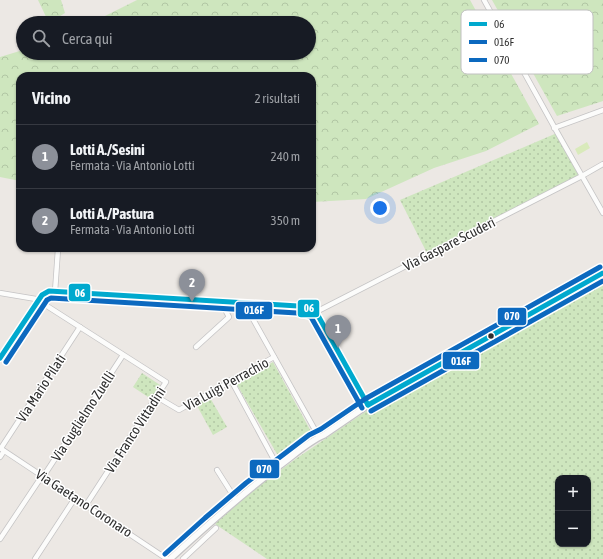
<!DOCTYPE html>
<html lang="it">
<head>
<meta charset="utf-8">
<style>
  :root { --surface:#171b24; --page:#242831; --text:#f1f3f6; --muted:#9ea1a6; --line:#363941; --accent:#8c9099 }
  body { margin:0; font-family:"Asap Condensed",sans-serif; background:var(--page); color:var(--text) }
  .controls { position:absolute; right:12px; bottom:12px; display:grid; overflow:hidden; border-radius:8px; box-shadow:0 1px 3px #0004 }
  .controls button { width:36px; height:36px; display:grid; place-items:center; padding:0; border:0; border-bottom:1px solid var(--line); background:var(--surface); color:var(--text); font:20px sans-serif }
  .you { position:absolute; left:380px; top:208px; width:14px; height:14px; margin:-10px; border:3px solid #fff; border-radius:50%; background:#1a73e8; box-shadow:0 0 0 6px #1a73e833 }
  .badge { display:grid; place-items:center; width:26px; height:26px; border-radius:50%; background:var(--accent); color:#fff; font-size:13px; font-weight:700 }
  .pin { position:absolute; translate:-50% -33px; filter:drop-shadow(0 1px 2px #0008) }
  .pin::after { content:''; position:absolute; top:21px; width:14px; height:12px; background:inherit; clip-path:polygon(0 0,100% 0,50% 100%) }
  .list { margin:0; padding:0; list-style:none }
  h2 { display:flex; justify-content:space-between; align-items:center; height:52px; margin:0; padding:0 16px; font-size:17px }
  h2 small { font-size:13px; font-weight:400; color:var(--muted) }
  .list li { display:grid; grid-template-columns:26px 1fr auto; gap:12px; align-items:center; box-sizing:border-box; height:64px; padding:0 16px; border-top:1px solid var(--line) }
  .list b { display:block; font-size:15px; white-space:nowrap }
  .list p { margin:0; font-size:13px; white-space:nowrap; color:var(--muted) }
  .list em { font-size:13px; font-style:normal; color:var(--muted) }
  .icon { flex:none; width:22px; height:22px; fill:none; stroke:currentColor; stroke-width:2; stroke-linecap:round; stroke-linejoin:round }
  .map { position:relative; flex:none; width:603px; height:559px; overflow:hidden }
  .search { position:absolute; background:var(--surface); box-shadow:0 1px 3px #0004; left:16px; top:16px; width:300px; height:44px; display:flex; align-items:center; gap:10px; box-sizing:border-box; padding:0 14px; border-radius:22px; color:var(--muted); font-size:15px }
  .panel { position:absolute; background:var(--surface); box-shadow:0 1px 3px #0004; left:16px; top:72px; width:300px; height:180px; border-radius:12px }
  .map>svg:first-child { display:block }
  .green { fill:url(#green-dots); fill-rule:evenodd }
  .forest { fill:url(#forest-crowns) }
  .pitch { fill:#d9eabb }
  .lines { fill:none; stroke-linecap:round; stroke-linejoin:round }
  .minor-casing { stroke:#c5c4c5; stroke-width:6 }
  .tertiary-casing { stroke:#c5c4c5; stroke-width:8 }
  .minor { stroke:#fcfcfb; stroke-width:4.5 }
  .tertiary { stroke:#fcfcfb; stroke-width:5.5 }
  .bus-1-casing { stroke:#fff; stroke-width:8 }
  .bus-2-casing { stroke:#fff; stroke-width:8 }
  .bus-3-casing { stroke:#fff; stroke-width:8 }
  .bus-1 { stroke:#00a9ce; stroke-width:5 }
  .bus-2 { stroke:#0c69bf; stroke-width:5 }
  .bus-3 { stroke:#0c69bf; stroke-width:5 }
  .bus-dot { fill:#2e2e2e; stroke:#fff; stroke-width:1.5 }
  .labels { text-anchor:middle; stroke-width:3; stroke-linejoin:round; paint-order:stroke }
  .street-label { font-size:14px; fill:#2e2e2e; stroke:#fff }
  .key { fill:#fff; stroke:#c0c0c0; stroke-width:1 }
  .key-label { font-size:11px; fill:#2e2e2e }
  .line-badge { stroke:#fff; stroke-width:1.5 }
  .badge-label { font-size:11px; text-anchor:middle; font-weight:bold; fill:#fff }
</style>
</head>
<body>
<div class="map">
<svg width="603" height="559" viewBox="0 0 603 559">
  <defs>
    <pattern id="green-dots" width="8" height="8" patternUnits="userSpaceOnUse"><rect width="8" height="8" fill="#cee6be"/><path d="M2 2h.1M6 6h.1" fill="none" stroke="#b1c6a4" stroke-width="1.8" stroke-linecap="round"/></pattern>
    <pattern id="forest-crowns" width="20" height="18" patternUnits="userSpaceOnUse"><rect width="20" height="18" fill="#cee6be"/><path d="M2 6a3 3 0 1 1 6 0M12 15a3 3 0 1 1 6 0" fill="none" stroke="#b1c6a4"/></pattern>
  </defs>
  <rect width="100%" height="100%" fill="#ece8e4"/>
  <!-- green -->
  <g class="green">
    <polygon points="557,133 582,176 428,255 400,200"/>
    <path d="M603,278V559H267L215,524L253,490L297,458L368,410L403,388ZM558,478H588V544H558Z"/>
    <polygon points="273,362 314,437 281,461 236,383"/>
    <polygon points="142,373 160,385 151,399 133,387"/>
    <polygon points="209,396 227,427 213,435 196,404"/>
  </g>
  <!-- forest -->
  <g class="forest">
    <polygon points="38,0 61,0 65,13 49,23"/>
    <polygon points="137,0 470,0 539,124 486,151 434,168 366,199 312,202 312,76 20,76 20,181 0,177 0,57 23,50 23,53 309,53 309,23 91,23"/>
    <polygon points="492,0 603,0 603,101 557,116"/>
  </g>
  <!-- pitch -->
  <polygon class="pitch" points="587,142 590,148 578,155 575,149"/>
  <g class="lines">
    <!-- minor casing -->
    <g class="minor-casing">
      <g id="minor">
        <polyline points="484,0 557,132 603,213"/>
        <polyline points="554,128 603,110"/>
        <polyline points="55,292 58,249"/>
        <polyline points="0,293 36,299 166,382 86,505"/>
        <polyline points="244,303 319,437"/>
        <polyline points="316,312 582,176 603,164"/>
        <polyline points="196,347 229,317 221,302"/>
        <polyline points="0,358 42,295 49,291 298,306 312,309 316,312 368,405"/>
        <polyline points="231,380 278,467"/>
        <polyline points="157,397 179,410 274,357"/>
        <polyline points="0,448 167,559"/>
        <polyline points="1,448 80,327"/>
        <polyline points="0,457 4,451"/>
        <polyline points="217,470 236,500"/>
        <polyline points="43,477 123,355"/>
        <polyline points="0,539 42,476"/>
        <polyline points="35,559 75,498"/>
        <polyline points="183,559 216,528"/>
      </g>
    </g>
    <!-- tertiary casing -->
    <g class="tertiary-casing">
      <path id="tertiary" d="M170,559C205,527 241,495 279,466C293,456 309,441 324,435L368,405L603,273"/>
    </g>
    <!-- minor -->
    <use href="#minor" class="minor"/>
    <!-- tertiary -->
    <use href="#tertiary" class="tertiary"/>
    <!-- bus-1 casing -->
    <g class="bus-1-casing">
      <g id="bus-1">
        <polyline points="0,358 42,295 49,291 298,306 312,309 316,312 368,405"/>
        <polyline points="368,405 603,273"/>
      </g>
    </g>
    <!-- bus-2 casing -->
    <g class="bus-2-casing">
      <g id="bus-2">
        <polyline points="6,362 47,300 51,298 297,313 309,316 311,317 362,408"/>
        <polyline points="371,411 603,281"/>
      </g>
    </g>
    <!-- bus-3 casing -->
    <g class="bus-3-casing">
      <polyline id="bus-3" points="165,554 205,518 246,483 309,435 321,429 365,399 600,267"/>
    </g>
    <!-- bus-1 -->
    <use href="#bus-1" class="bus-1"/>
    <!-- bus-2 -->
    <use href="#bus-2" class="bus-2"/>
    <!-- bus-3 -->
    <use href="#bus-3" class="bus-3"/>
  </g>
  <!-- markers -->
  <circle class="bus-dot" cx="491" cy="336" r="3.5"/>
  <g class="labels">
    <!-- street labels -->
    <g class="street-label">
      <text transform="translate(449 244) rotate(-27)" y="5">Via Gaspare Scuderi</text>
      <text transform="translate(226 384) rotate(-29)" y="5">Via Luigi Perrachio</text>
      <text transform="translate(41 388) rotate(-57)" y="5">Via Mario Pilati</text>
      <text transform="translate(83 416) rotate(-57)" y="5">Via Guglielmo Zuelli</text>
      <text transform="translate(135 430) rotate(-57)" y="5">Via Franco Vittadini</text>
      <text transform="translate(84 503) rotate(33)" y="5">Via Gaetano Coronaro</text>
    </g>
  </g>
  <!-- legend -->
  <rect x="461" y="10" width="132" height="64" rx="6" class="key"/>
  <rect x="469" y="22" width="18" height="4" fill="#00a9ce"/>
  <rect x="469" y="40" width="18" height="4" fill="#0c69bf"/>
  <rect x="469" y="58" width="18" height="4" fill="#0c69bf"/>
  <g class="key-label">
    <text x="494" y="28">06</text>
    <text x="494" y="46">016F</text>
    <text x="494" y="64">070</text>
  </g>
  <g class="line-badge">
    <rect x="68" y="283" width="23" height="19" rx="4" fill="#00a9ce"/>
    <rect x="297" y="299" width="23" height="19" rx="4" fill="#00a9ce"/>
    <rect x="235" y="301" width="38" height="19" rx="4" fill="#0c69bf"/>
    <rect x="497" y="307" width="30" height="19" rx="4" fill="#0c69bf"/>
    <rect x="442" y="351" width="38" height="19" rx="4" fill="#0c69bf"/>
    <rect x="249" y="459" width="31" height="20" rx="4" fill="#0c69bf"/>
  </g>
  <g class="badge-label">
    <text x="80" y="297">06</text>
    <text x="309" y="312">06</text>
    <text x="254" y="314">016F</text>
    <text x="512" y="320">070</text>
    <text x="461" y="365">016F</text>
    <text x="264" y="473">070</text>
  </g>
</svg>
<div class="controls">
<button>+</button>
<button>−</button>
</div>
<div class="you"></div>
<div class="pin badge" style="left:338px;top:348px">1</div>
<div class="pin badge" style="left:192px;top:302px">2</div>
<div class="search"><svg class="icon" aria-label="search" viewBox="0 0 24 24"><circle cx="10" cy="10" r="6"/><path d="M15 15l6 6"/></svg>Cerca qui</div>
<section class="panel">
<h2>Vicino<small>2 risultati</small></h2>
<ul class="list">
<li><span class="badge">1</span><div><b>Lotti A./Sesini</b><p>Fermata · Via Antonio Lotti</p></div><em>240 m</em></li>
<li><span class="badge">2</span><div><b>Lotti A./Pastura</b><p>Fermata · Via Antonio Lotti</p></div><em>350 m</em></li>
</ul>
</section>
</div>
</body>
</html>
